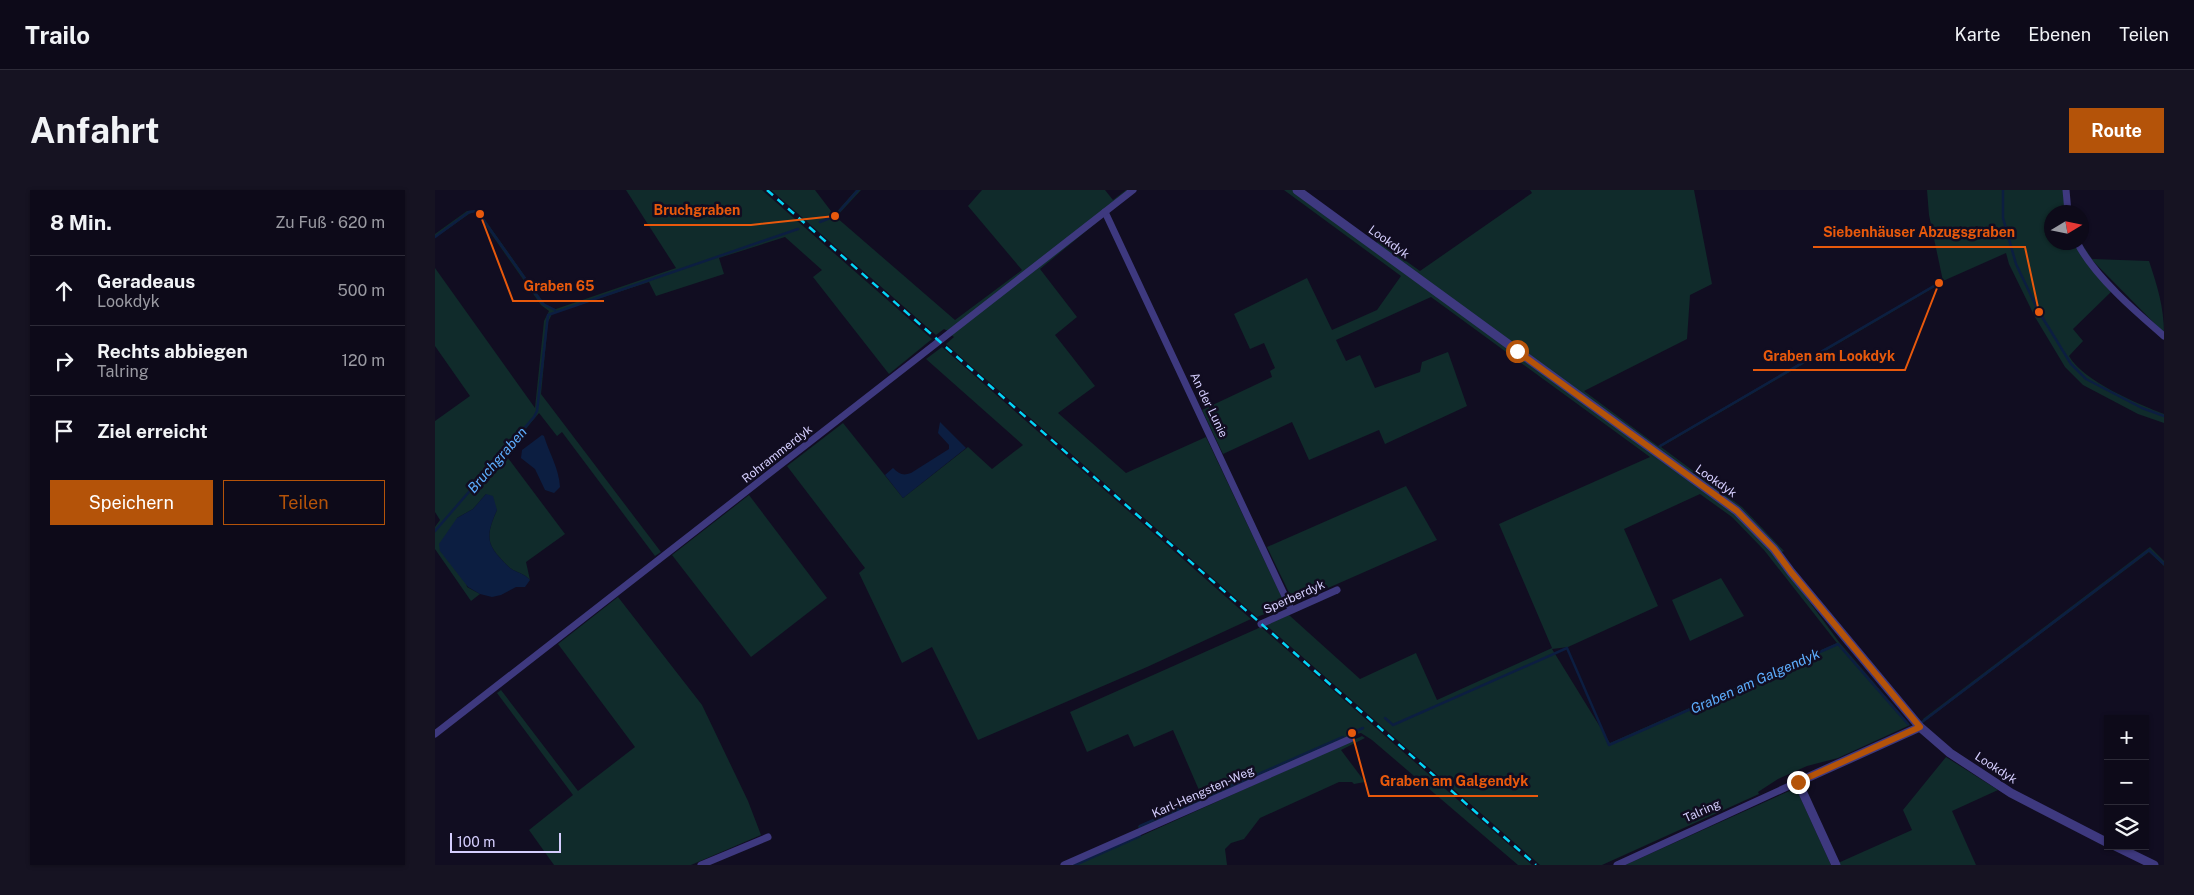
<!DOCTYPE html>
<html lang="de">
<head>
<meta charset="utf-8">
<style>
  :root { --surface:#0d0a19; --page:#161322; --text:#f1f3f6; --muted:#9a9aa2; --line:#2d2b38; --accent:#b45309 }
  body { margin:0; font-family:"Public Sans",sans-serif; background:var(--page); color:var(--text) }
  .controls { position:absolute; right:15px; bottom:15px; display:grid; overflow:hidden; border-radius:0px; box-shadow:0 1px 4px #0004 }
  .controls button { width:45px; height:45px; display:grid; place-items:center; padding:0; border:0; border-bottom:1px solid var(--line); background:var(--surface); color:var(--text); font:25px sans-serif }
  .compass { position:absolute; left:1609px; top:15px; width:45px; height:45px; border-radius:50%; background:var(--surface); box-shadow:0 1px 4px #0004; rotate:80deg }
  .scale { position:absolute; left:15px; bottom:12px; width:111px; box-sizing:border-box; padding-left:5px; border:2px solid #d5cefe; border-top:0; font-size:14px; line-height:18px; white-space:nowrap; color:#d5cefe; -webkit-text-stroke:4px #110d21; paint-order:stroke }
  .stop { position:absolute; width:15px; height:15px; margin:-11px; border:4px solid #b45309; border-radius:50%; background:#fff }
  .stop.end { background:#b45309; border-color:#fff; box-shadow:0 1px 5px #0008 }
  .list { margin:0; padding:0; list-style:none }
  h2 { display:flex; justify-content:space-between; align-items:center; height:65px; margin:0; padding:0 20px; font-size:21px }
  h2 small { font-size:16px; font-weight:400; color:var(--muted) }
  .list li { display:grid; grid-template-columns:32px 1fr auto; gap:15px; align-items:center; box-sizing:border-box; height:70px; padding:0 20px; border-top:1px solid var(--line) }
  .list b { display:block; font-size:19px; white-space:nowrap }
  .list p { margin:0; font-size:16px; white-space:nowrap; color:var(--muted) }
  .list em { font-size:16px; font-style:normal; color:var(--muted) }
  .actions { display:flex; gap:10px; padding:15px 20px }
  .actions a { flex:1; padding:11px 0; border:1px solid var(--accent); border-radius:0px; text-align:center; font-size:18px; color:var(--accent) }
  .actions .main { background:var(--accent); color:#fff }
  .icon { flex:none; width:28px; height:28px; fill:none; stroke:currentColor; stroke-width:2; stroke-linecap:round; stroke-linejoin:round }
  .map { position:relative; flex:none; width:1729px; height:675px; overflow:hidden; border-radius:0px }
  header { display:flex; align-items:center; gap:30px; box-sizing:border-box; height:70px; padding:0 25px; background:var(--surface); border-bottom:1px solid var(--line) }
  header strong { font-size:24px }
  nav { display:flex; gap:28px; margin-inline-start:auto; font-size:18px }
  .intro { display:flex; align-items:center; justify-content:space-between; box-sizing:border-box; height:120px; padding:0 30px }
  h1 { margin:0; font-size:35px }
  .button { padding:12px 22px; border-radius:0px; background:var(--accent); color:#fff; font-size:18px; font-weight:700 }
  main { display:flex; gap:30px; padding:0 30px }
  aside { flex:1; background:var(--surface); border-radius:0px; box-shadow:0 1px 4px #0004 }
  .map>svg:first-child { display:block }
  .green { fill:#102b2b; fill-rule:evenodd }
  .water { fill:#0c1e41 }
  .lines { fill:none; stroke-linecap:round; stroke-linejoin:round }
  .stream { stroke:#0c1e41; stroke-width:2.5 }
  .minor { stroke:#3e397f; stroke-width:7 }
  .tertiary { stroke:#3e397f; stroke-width:9 }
  .rail { stroke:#03d4f5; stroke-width:2.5; stroke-dasharray:8 6; stroke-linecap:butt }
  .route { stroke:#b45309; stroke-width:6 }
  .labels { text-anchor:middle; stroke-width:5; stroke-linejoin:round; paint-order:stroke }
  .street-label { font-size:12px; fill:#d5cefe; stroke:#110d21 }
  .water-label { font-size:14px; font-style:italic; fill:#5dadfd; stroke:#110d21 }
  .leader { fill:none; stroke:#e8590c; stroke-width:2 }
  .callout-dot { fill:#e8590c; stroke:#110d21; stroke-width:2 }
  .callout-label { font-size:14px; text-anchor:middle; font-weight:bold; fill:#e8590c; stroke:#110d21; stroke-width:5; stroke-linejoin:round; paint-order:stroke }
</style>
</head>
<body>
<header>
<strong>Trailo</strong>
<nav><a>Karte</a><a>Ebenen</a><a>Teilen</a></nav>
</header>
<div class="intro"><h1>Anfahrt</h1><a class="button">Route</a></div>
<main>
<aside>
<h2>8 Min.<small>Zu Fuß · 620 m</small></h2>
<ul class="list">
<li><svg class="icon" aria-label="ahead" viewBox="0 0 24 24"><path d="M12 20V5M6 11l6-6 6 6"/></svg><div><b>Geradeaus</b><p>Lookdyk</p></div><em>500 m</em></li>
<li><svg class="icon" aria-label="right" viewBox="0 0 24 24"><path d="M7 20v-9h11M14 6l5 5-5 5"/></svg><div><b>Rechts abbiegen</b><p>Talring</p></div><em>120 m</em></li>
<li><svg class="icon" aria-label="arrive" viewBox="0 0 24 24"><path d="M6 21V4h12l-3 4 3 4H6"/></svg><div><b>Ziel erreicht</b></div></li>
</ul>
<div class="actions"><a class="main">Speichern</a><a>Teilen</a></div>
</aside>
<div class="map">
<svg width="1729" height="675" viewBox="0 0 1729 675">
  <rect width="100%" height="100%" fill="#110d21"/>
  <!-- green -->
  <g class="green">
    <path d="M191,0H327L497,149L454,184L378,87L387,80L350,47L284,68L289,84L221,106L214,92L117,124L113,132L106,204L226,362L220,366L127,242L122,246L104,223L70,264L130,344L91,372L95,390C89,383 82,383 75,378C52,356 49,349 62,320L51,304L38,319L22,328L32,397L45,404L36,411L0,359V337L5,330L0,322V231L35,206L0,156V78L100,218L109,131L114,121L106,115L43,25L39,22L34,24L0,48V44L32,21L43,20L109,113L114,118L121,119L241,78Z"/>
    <polygon points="336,0 380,0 399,25 421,0 426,0 401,27 520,130 587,80 533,16 547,0 670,0 678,10 691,0 695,0 513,141 509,139 501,145"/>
    <path d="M849,0H857L1304,326L1340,365L1404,452L1475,535L1403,568L1372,576L1343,589L1323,602L1324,604L1167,675H1105L831,435L854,425L925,489L981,463L1002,510L1117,458L1064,334L1215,267L996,107L901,150L911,171L925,165L940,198L985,182L987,172L1013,162L1032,216L950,254L944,240L874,270L857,232L788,264L767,220L837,187L835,181L840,178L829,153L815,159L799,124L872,88L897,140L942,120L966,86ZM1265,304L1297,327L1329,360L1402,453L1175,553L1117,459L1133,457L1223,416L1189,339Z"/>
    <polygon points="1095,0 1259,0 1277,94 1255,105 1252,149 1149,201 1223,256 1504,92 1505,94 1226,257 1307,317 1349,361 1345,363 1321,335 941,54 943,51 985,81 1097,3"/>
    <path d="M1492,0H1628L1630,22H1616V52L1639,53L1652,73L1677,101L1638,139L1648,151L1634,166C1648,191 1703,214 1729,224V233L1703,224L1648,195L1630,177L1600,127L1574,74L1571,63L1508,91L1494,25Z"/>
    <polygon points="667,28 605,79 642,127 620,145 660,196 623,223 691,283 771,247 851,416 822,427 511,154 519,147 515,144"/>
    <path d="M1647,54L1657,69L1714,71C1722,95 1729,117 1729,143L1655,68Z"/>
    <polygon points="507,157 816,429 712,477 543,550 497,457 467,473 424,383 430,378 352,276 408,233 468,308 533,257 557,279 588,255 491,169"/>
    <polygon points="971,296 1002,350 859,413 832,357"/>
    <polygon points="314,305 392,408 316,467 237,365"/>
    <polygon points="1715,357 1729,371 1729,376 1714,362 1490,531 1488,529"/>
    <polygon points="1286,388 1309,426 1255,451 1237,410"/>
    <polygon points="183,407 267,515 313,611 326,645 256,675 119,675 94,640 138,605 62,503 66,500 143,601 200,557 123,454"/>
    <polygon points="826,437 1097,675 1083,675 937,550 926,543 917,545 704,639 703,636 767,607 738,540 699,557 693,544 652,562 635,522"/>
    <polygon points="927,546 930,548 906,560 930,592 919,594 917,592 904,592 825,628 809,649 796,653 790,659 792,675 636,675 706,646"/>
    <polygon points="1511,567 1563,600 1517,621 1541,675 1404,675 1403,673 1477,640 1468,620"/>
    <polygon points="1361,598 1396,675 1190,675"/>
  </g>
  <!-- water -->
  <g class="water">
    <path d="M505,232L531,258L468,308L450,285L458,278C464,284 468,286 476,283L514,259V255L503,243Z"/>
    <path d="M107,245L109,246C114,263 124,278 125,297L119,303L110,300L100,279L86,268L87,260Z"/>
    <path d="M51,304L58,306L62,320C49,349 52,356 75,378C82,383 89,383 95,390L90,397H81L66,405L57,407L45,404L33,397L5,361L4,354L22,328L38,319Z"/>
  </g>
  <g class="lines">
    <!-- stream -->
    <g class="stream">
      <polyline points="1568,0 1568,28 1581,74 1604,122 1636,174 1651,189 1707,218 1729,226"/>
      <polyline points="385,32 400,26 423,0"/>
      <polyline points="0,47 34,22 42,21 108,114 120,120"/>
      <polyline points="1225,256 1504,93"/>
      <polyline points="0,341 99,227 102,221 113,125 363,39"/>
      <polyline points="950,528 958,535 1132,458 1174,555 1403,454 1473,534"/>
      <polyline points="1487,532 1714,360 1729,374"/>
      <polyline points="917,543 928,538"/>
      <polyline points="705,636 908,547"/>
      <polyline points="640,675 705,646"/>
    </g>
    <!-- minor -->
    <g class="minor">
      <polyline points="1631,0 1633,22"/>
      <polyline points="670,22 856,419"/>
      <path d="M1642,52C1658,85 1701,122 1729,146"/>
      <polyline points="826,434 902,400"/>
      <polyline points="0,544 698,0"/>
      <polyline points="266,675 333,647"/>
      <polyline points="629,675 915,549"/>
      <polyline points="1182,675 1363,592"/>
    </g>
    <!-- tertiary -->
    <g class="tertiary">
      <polyline points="862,0 1302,321 1339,359 1356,382 1485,537 1515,563 1576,603 1673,653"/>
      <polyline points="1680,656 1719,675"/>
      <polyline points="1401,675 1363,592 1485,537"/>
    </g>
    <!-- rail -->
    <polyline class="rail" points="332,0 1101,675"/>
  </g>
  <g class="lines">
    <!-- route -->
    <polyline class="route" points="1082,161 1302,321 1339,359 1356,382 1485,537 1363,592"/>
  </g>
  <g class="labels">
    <!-- street labels -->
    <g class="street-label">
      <text transform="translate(954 52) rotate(36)" y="4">Lookdyk</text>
      <text transform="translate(774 215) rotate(64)" y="4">An der Lunie</text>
      <text transform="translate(342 264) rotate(-38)" y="4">Rohrammerdyk</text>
      <text transform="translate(1281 291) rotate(35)" y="4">Lookdyk</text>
      <text transform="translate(859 407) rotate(-24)" y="4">Sperberdyk</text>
      <text transform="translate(1561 578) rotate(33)" y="4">Lookdyk</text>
      <text transform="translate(768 602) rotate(-24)" y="4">Karl-Hengsten-Weg</text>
      <text transform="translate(1267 621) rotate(-24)" y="4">Talring</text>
    </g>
    <!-- water labels -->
    <g class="water-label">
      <text transform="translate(62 270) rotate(-49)" y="5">Bruchgraben</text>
      <text transform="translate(1320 491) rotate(-24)" y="5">Graben am Galgendyk</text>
    </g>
  </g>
  <!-- callouts -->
  <path class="leader" d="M400 26L316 35H209M1604 122L1590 57H1378M45 24L78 111H169M1504 93L1470 180H1318M917 543L934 606H1103"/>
  <g class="callout-dot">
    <circle cx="400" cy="26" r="5"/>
    <circle cx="1604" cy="122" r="5"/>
    <circle cx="45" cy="24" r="5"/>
    <circle cx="1504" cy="93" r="5"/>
    <circle cx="917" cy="543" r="5"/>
  </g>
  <g class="callout-label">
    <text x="262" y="25">Bruchgraben</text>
    <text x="1484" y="47">Siebenhäuser Abzugsgraben</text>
    <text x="124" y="101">Graben 65</text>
    <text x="1394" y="171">Graben am Lookdyk</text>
    <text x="1019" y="596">Graben am Galgendyk</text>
  </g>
</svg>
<div class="controls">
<button>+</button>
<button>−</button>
<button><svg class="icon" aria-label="layers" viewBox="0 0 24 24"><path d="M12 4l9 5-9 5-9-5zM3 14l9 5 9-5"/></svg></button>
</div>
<svg class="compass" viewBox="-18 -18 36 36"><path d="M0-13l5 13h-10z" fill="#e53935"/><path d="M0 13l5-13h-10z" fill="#9a9aa2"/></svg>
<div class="scale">100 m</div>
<div class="stop" style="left:1082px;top:161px"></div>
<div class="stop end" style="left:1363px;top:592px"></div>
</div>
</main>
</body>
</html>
